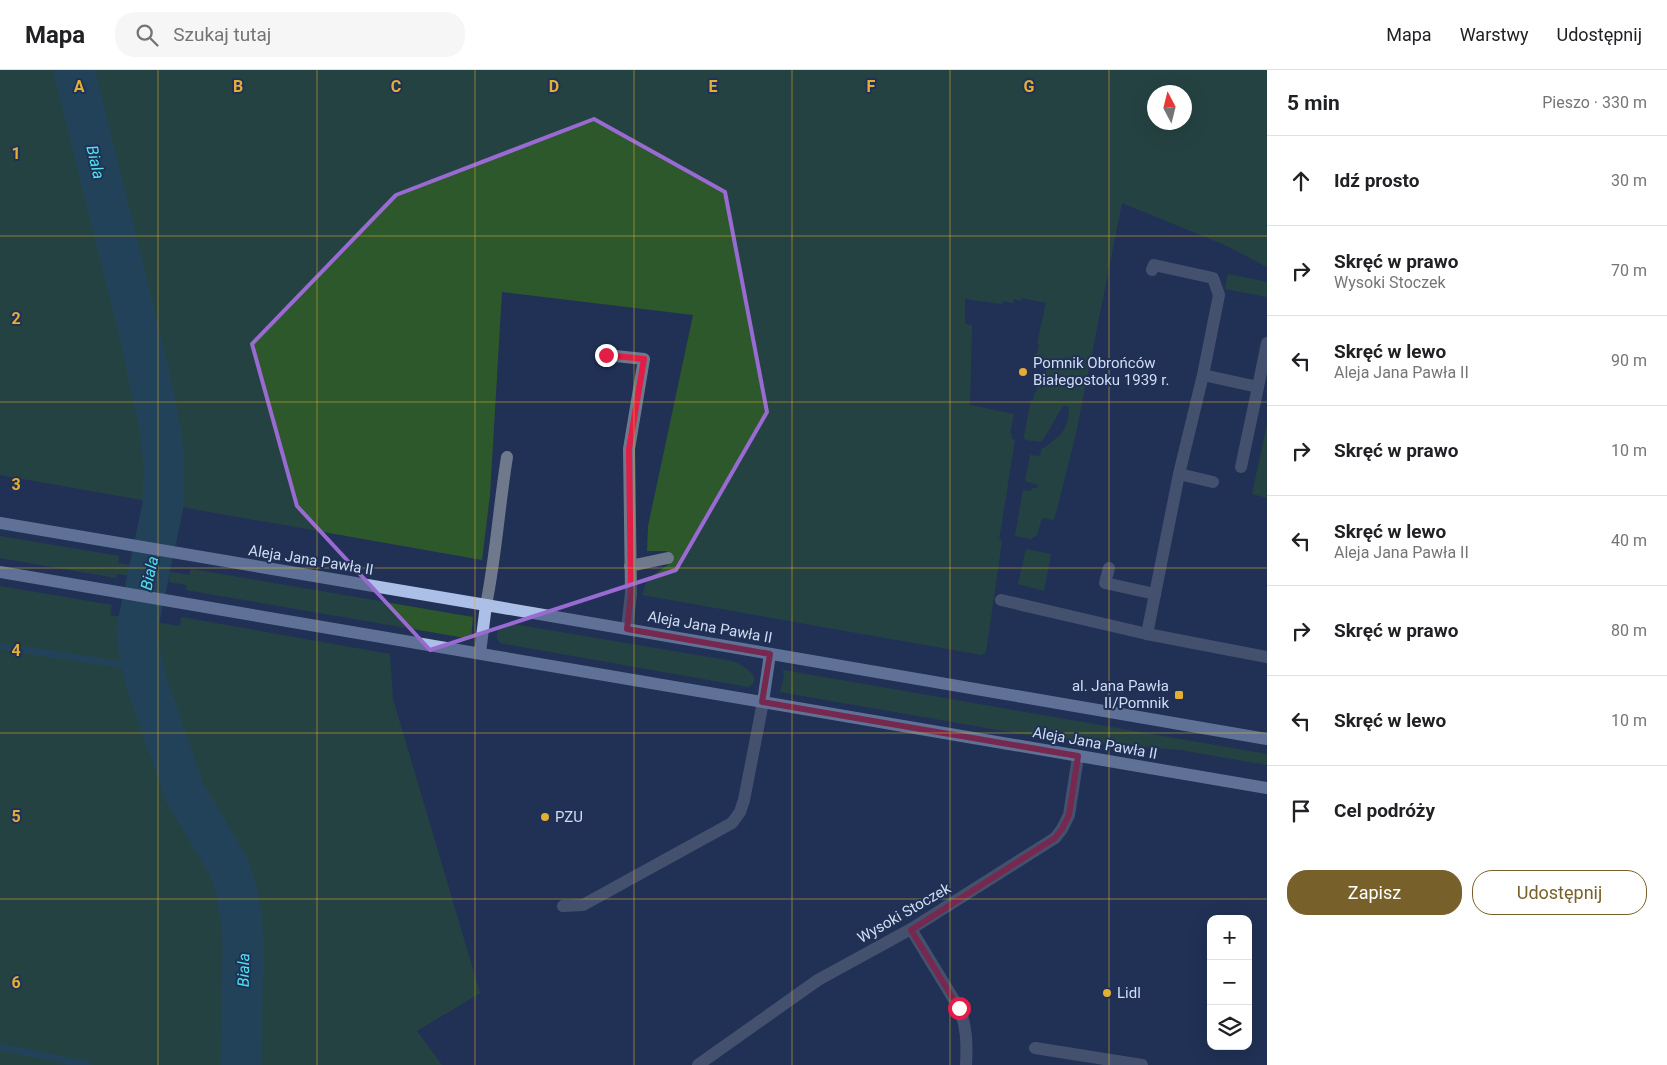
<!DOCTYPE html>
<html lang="pl">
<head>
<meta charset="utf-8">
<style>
  :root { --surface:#fff; --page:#f6f6f6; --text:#202124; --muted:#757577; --line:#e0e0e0; --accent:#78602b }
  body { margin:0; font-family:Roboto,sans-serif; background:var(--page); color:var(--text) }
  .controls { position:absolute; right:15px; bottom:15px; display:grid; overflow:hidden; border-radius:10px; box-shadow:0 5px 20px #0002 }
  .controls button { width:45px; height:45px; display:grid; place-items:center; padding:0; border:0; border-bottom:1px solid var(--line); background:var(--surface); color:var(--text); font:25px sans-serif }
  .compass { position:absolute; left:1147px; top:15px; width:45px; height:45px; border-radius:50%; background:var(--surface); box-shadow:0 5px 20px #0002; rotate:353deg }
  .stop { position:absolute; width:15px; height:15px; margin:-11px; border:4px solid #e11d48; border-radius:50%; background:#fff }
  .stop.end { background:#e11d48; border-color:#fff; box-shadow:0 1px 5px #0008 }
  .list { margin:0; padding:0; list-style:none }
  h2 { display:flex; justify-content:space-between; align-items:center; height:65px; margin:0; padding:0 20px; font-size:21px }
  h2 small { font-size:16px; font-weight:400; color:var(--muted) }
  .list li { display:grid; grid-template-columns:32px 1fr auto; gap:15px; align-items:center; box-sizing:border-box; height:90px; padding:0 20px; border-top:1px solid var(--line) }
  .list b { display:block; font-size:19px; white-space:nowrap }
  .list p { margin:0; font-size:16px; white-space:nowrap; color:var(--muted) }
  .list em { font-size:16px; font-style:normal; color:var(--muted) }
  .actions { display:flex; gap:10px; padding:15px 20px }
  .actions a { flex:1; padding:11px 0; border:1px solid var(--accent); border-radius:20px; text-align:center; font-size:18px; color:var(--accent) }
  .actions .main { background:var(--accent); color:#fff }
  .icon { flex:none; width:28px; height:28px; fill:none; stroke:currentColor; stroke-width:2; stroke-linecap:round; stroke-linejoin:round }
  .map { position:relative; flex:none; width:1267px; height:995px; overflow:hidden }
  header { display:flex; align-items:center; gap:30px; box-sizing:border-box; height:70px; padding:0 25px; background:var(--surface); border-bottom:1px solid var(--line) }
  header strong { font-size:24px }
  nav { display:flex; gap:28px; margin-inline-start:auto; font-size:18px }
  .search { width:350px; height:45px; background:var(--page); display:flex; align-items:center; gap:12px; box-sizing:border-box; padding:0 18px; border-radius:20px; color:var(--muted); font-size:19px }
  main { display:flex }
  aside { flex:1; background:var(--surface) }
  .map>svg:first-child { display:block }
  .green { fill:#2c582c; fill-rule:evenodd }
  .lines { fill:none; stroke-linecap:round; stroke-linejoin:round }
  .stream { stroke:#23585d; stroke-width:7 }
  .river { stroke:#23585d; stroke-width:41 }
  .minor { stroke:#6f798c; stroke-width:12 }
  .major { stroke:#acbfe6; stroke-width:12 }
  .route { stroke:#e11d48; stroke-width:6 }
  .marked { fill:none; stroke:#996ad1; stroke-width:4; stroke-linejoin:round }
  .grid { fill:none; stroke:#e3ae34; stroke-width:1; stroke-opacity:0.55 }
  .poi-dot { fill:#e3ae34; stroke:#203155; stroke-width:2 }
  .labels { text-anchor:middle; stroke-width:4; stroke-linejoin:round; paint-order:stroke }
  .poi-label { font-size:15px; fill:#d0dcf3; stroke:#203155; text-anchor:start }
  .street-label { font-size:15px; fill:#d0dcf3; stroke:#203155 }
  .water-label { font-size:16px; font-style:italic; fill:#4ee3f0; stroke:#203155 }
  .grid-label { font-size:16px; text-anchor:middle; font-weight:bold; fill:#e3ae34; stroke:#203155; stroke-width:4; stroke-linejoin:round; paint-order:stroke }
</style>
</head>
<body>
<header>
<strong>Mapa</strong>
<div class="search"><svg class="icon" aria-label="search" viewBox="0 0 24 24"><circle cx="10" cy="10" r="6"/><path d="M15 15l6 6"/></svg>Szukaj tutaj</div>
<nav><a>Mapa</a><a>Warstwy</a><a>Udostępnij</a></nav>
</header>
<main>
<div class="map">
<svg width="1267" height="995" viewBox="0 0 1267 995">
  <rect width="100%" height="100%" fill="#203155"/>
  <!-- green -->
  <g class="green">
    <path d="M0,0H1267V197L1225,175L1122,133L1075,368L1054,450L1042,448L1037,465L1031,469L1015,466L1023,420L1031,421L1032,418H1037L1038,415L1025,411L1030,385L1040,386L1042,378H1044C1061,365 1069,360 1069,337L1064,335C1055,347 1050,360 1041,372L1025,370L1024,366L1031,330L1033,331L1034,323H1036L1037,317L1042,318L1047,297L1034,294L1035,284H1037L1039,274L1037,273L1046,233L1022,228L1021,231L1014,229L1013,233L1003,231L1002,234L965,229V254L972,255L970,335L1014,344L1010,363H1011L1012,369L1015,370L999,470L1002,471L986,582L982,585L642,525L647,510L669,494L667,481H647L648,456L693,245L502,222L490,425L482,490L0,405ZM1154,22H1184V52H1154Z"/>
    <polygon points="1228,204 1267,212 1267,227 1225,219"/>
    <polygon points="1267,354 1267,428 1252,424"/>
    <polygon points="0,466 119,486 118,493 137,496 137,507 117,504 116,508 0,488"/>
    <polygon points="1026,479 1051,484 1044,521 1018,514"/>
    <polygon points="191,499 473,547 471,569 186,520 187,515 169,512 170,502 189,505"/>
    <polygon points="0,516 112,535 110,545 180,556 181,547 390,584 393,629 480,923 417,961 442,995 0,995"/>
    <path d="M513,554L732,591C741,594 766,608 748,617L500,573C496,567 496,564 500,558Z"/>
    <polygon points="783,600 1267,684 1267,695 1181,680 1056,670 780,622 784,607"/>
  </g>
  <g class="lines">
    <!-- stream -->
    <g class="stream">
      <polyline points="0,576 143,598"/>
      <polyline points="0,977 88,995"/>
    </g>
    <!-- river -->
    <polyline class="river" points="74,0 142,273 161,363 164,395 163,435 137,559 139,579 146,611 185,723 229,797 236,819 242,852 243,877 241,995"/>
    <!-- minor -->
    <g class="minor">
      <polyline points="606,285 644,289 629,379 631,523 627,559"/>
      <polyline points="1203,305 1258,317 1267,273"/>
      <polyline points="1241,397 1258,317"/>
      <polyline points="1179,404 1213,412"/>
      <polyline points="630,496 668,488"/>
      <polyline points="1109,498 1105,513 1155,524"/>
      <polyline points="1001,530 1147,564 1267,587"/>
      <path d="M486,535C496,486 499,436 507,387"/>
      <polyline points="1147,564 1179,404 1203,305 1219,225 1213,208 1154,195 1152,200"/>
      <polyline points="563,836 583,835 732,753 740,742 744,730 763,632"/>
      <path d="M911,859L959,938C967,956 967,975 966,995"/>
      <polyline points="1035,978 1142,995"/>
      <polyline points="698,995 818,910 911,859 1055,768 1062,759 1069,745 1078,687"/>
    </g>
    <!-- major -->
    <g class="major">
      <polyline points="0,453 486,535 1267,669"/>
      <polyline points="0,502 1267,718"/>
      <polyline points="480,583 486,535"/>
      <polyline points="763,632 770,584"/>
    </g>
  </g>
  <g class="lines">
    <!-- route -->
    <polyline class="route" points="606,285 644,289 629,379 631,523 627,559 770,584 762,632 1078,686 1069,745 1062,759 1055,768 911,860 959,938"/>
  </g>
  <!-- marked area -->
  <path d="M0 0H1267V995H0ZM594,49L725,122L767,342L676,500L430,580L297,436L252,274L396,125Z" fill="#203155" fill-opacity=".55" fill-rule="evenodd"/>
  <path class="marked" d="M594,49L725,122L767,342L676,500L430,580L297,436L252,274L396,125Z"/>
  <!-- grid -->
  <path class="grid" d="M158,0V995M317,0V995M475,0V995M634,0V995M792,0V995M950,0V995M1109,0V995M0,166H1267M0,332H1267M0,498H1267M0,663H1267M0,829H1267"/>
  <!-- markers -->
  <g class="poi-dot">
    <circle cx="1023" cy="302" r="5"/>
    <rect x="1174" y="620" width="10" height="10" rx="2.5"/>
    <circle cx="545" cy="747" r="5"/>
    <circle cx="1107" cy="923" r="5"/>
  </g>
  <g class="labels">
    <!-- poi labels -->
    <g class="poi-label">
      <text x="1033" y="298">Pomnik Obrońców<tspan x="1033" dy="17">Białegostoku 1939 r.</tspan></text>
      <text x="1169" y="621" text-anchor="end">al. Jana Pawła<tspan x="1169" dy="17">II/Pomnik</tspan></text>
      <text x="555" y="752">PZU</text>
      <text x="1117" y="928">Lidl</text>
    </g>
    <!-- street labels -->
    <g class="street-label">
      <text transform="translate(311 490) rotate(9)" y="5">Aleja Jana Pawła II</text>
      <text transform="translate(710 557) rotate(10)" y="5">Aleja Jana Pawła II</text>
      <text transform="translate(1095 673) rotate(10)" y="5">Aleja Jana Pawła II</text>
      <text transform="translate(904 843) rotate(-30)" y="5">Wysoki Stoczek</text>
    </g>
    <!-- water labels -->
    <g class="water-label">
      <text transform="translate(96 92) rotate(77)" y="6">Biala</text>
      <text transform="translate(149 503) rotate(-78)" y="6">Biala</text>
      <text transform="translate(243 900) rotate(-89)" y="6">Biala</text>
    </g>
  </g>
  <g class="grid-label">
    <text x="79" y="22">A</text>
    <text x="238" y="22">B</text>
    <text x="396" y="22">C</text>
    <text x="554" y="22">D</text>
    <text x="713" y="22">E</text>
    <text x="871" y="22">F</text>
    <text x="1029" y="22">G</text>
    <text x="16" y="89">1</text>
    <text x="16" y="254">2</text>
    <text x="16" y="420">3</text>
    <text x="16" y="586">4</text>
    <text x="16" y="752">5</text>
    <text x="16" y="918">6</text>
  </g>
</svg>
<div class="controls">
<button>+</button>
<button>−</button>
<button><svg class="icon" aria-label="layers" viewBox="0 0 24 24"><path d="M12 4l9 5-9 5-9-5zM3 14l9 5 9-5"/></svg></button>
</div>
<svg class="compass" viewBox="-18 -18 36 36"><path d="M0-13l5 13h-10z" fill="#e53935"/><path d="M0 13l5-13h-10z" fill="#757577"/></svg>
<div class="stop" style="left:959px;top:938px"></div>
<div class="stop end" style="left:606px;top:285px"></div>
</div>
<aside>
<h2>5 min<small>Pieszo · 330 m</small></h2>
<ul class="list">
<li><svg class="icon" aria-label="ahead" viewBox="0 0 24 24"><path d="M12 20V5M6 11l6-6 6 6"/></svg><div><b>Idź prosto</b></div><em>30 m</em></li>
<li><svg class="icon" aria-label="right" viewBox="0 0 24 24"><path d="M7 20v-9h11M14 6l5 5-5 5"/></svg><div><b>Skręć w prawo</b><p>Wysoki Stoczek</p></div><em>70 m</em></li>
<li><svg class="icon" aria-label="left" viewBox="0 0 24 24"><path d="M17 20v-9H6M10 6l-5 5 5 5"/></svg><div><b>Skręć w lewo</b><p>Aleja Jana Pawła II</p></div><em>90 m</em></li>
<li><svg class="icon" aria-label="right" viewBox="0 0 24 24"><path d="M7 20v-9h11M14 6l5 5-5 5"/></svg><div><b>Skręć w prawo</b></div><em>10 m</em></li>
<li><svg class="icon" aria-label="left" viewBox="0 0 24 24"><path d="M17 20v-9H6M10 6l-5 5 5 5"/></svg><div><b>Skręć w lewo</b><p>Aleja Jana Pawła II</p></div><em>40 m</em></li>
<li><svg class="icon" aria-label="right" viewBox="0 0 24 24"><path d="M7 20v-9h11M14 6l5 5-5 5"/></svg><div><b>Skręć w prawo</b></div><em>80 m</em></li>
<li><svg class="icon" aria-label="left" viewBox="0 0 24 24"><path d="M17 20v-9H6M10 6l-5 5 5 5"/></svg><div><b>Skręć w lewo</b></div><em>10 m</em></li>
<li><svg class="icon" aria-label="arrive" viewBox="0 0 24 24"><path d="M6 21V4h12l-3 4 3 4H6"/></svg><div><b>Cel podróży</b></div></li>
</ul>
<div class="actions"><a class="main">Zapisz</a><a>Udostępnij</a></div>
</aside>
</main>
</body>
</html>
